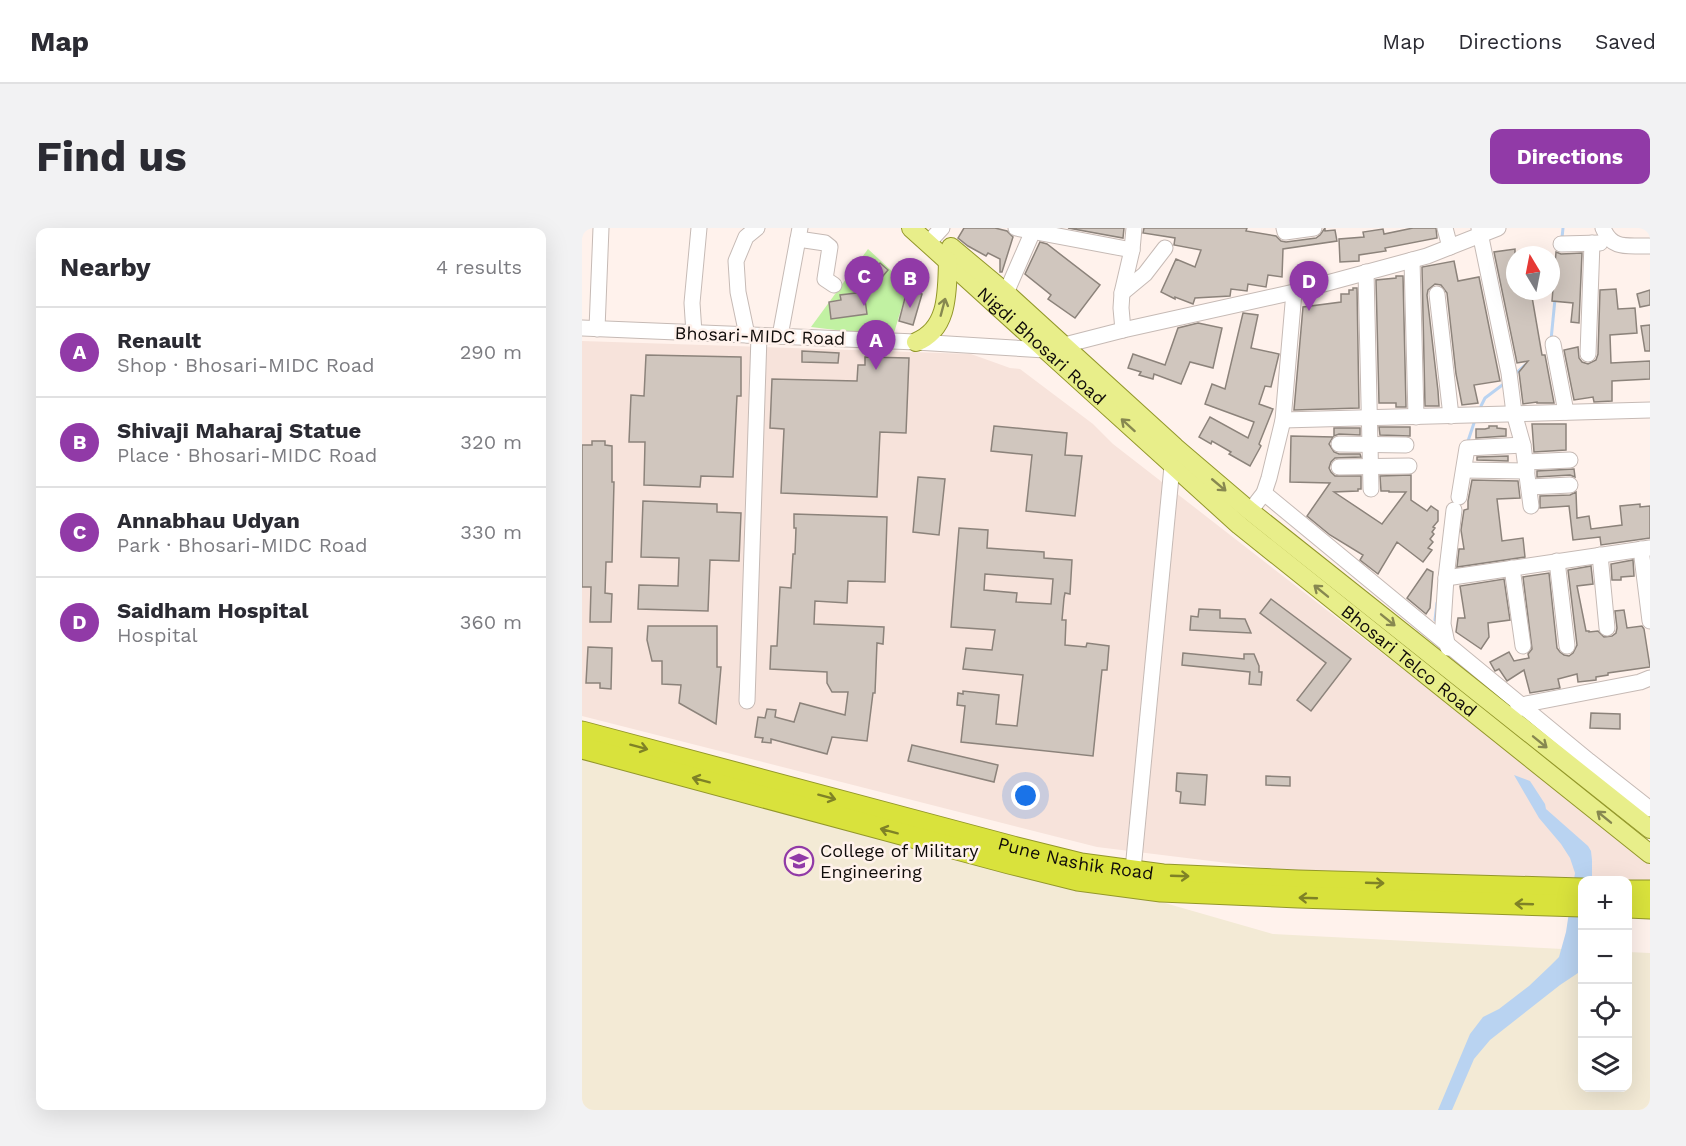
<!DOCTYPE html>
<html lang="en">
<head>
<meta charset="utf-8">
<style>
  :root { --surface:#fff; --page:#f2f2f3; --text:#2b2b33; --muted:#7c7c81; --line:#e1e1e2; --accent:#913aa7 }
  body { margin:0; font-family:"Work Sans",sans-serif; background:var(--page); color:var(--text) }
  .controls { position:absolute; right:18px; bottom:18px; display:grid; overflow:hidden; border-radius:12px; box-shadow:0 6px 24px #0002 }
  .controls button { width:54px; height:54px; display:grid; place-items:center; padding:0; border:0; border-bottom:2px solid var(--line); background:var(--surface); color:var(--text); font:30px sans-serif }
  .compass { position:absolute; left:924px; top:18px; width:54px; height:54px; border-radius:50%; background:var(--surface); box-shadow:0 6px 24px #0002; rotate:350deg }
  .you { position:absolute; left:444px; top:568px; width:21px; height:21px; margin:-15px; border:4px solid #fff; border-radius:50%; background:#1a73e8; box-shadow:0 0 0 9px #1a73e833 }
  .badge { display:grid; place-items:center; width:39px; height:39px; border-radius:50%; background:var(--accent); color:#fff; font-size:20px; font-weight:700 }
  .pin { position:absolute; translate:-50% -50px; filter:drop-shadow(0 2px 3px #0008) }
  .pin::after { content:''; position:absolute; top:32px; width:21px; height:18px; background:inherit; clip-path:polygon(0 0,100% 0,50% 100%) }
  .list { margin:0; padding:0; list-style:none }
  h2 { display:flex; justify-content:space-between; align-items:center; height:78px; margin:0; padding:0 24px; font-size:26px }
  h2 small { font-size:20px; font-weight:400; color:var(--muted) }
  .list li { display:grid; grid-template-columns:39px 1fr auto; gap:18px; align-items:center; box-sizing:border-box; height:90px; padding:0 24px; border-top:2px solid var(--line) }
  .list b { display:block; font-size:22px; white-space:nowrap }
  .list p { margin:0; font-size:20px; white-space:nowrap; color:var(--muted) }
  .list em { font-size:20px; font-style:normal; color:var(--muted) }
  .icon { flex:none; width:33px; height:33px; fill:none; stroke:currentColor; stroke-width:2; stroke-linecap:round; stroke-linejoin:round }
  .map { position:relative; flex:none; width:1068px; height:882px; overflow:hidden; border-radius:12px }
  header { display:flex; align-items:center; gap:36px; box-sizing:border-box; height:84px; padding:0 30px; background:var(--surface); border-bottom:2px solid var(--line) }
  header strong { font-size:28px }
  nav { display:flex; gap:33px; margin-inline-start:auto; font-size:21px }
  .intro { display:flex; align-items:center; justify-content:space-between; box-sizing:border-box; height:144px; padding:0 36px }
  h1 { margin:0; font-size:42px }
  .button { padding:15px 27px; border-radius:12px; background:var(--accent); color:#fff; font-size:21px; font-weight:700 }
  main { display:flex; gap:36px; padding:0 36px }
  aside { flex:1; background:var(--surface); border-radius:12px; box-shadow:0 6px 24px #0002 }
  .map>svg:first-child { display:block }
  .built { fill:#f7e3db }
  .education { fill:#f3ead5 }
  .green { fill:#c1f1a2 }
  .water { fill:#b9d3f1 }
  .lines { fill:none; stroke-linecap:round; stroke-linejoin:round }
  .stream { stroke:#b9d3f1; stroke-width:3 }
  .building { fill:#d0c6be; stroke:#8c837b; stroke-width:1.5; fill-rule:evenodd }
  .minor-casing { stroke:#c6bab5; stroke-width:17 }
  .major-casing { stroke:#93972a; stroke-width:20 }
  .highway-casing { stroke:#93972a; stroke-width:23 }
  .minor { stroke:#fff; stroke-width:15 }
  .major { stroke:#e8ee8a; stroke-width:18 }
  .highway { stroke:#d9e23c; stroke-width:21 }
  .oneway { stroke:#878850 }
  .oneway2 { stroke:#7f8226 }
  .labels { text-anchor:middle; stroke-width:5; stroke-linejoin:round; paint-order:stroke }
  .street-label { font-size:18px; fill:#100c0a; stroke:#fff2ec }
  .poi-label { font-size:18px; fill:#100c0a; stroke:#fff2ec; text-anchor:start }
</style>
</head>
<body>
<header>
<strong>Map</strong>
<nav><a>Map</a><a>Directions</a><a>Saved</a></nav>
</header>
<div class="intro"><h1>Find us</h1><a class="button">Directions</a></div>
<main>
<aside>
<h2>Nearby<small>4 results</small></h2>
<ul class="list">
<li><span class="badge">A</span><div><b>Renault</b><p>Shop · Bhosari-MIDC Road</p></div><em>290 m</em></li>
<li><span class="badge">B</span><div><b>Shivaji Maharaj Statue</b><p>Place · Bhosari-MIDC Road</p></div><em>320 m</em></li>
<li><span class="badge">C</span><div><b>Annabhau Udyan</b><p>Park · Bhosari-MIDC Road</p></div><em>330 m</em></li>
<li><span class="badge">D</span><div><b>Saidham Hospital</b><p>Hospital</p></div><em>360 m</em></li>
</ul>
</aside>
<div class="map">
<svg width="1068" height="882" viewBox="0 0 1068 882">
  <rect width="100%" height="100%" fill="#fff2ec"/>
  <!-- built -->
  <polygon class="built" points="0,113 389,126 428,140 438,141 511,196 531,216 1068,633 1068,656 1046,655 1046,652 1000,652 710,643 515,619 0,488"/>
  <!-- education -->
  <polygon class="education" points="0,525 178,559 691,706 1000,722 1000,860 1046,860 1046,724 1068,725 1068,882 0,882"/>
  <!-- green -->
  <polygon class="green" points="286,21 326,58 312,105 270,104 229,99"/>
  <!-- water -->
  <polygon class="water" points="932,547 948,553 963,576 964,581 1006,618 1009,623 1010,632 1010,652 1000,652 1000,740 999,743 978,757 908,812 892,831 870,882 856,882 888,806 901,789 917,781 947,758 968,738 977,729 984,704 993,645 988,630 979,616 957,590"/>
  <g class="lines">
    <!-- stream -->
    <g class="stream">
      <polyline points="980,10 981,0"/>
      <polyline points="969,112 973,71"/>
      <polyline points="932,147 943,137"/>
      <polyline points="899,178 903,170 923,155"/>
      <polyline points="885,216 892,195"/>
      <polyline points="853,392 855,375"/>
    </g>
  </g>
  <!-- building -->
  <g class="building">
    <polygon points="382,0 413,0 425,3 431,9 420,44 418,44 418,31 406,25 404,28 386,18 376,10"/>
    <polygon points="486,0 542,0 541,10"/>
    <polygon points="562,0 665,0 664,3 694,8 699,13 704,14 734,10 738,7 743,0 743,3 753,2 755,13 701,21 700,49 686,47 684,59 666,56 665,63 649,61 648,68 613,70 611,76 593,69 593,71 579,64 594,31 613,39 619,22 592,17 593,10 561,5"/>
    <polygon points="831,0 854,0 855,10 803,20 804,23 777,27 777,33 758,34 757,11 782,9 781,4 801,1 802,6"/>
    <polygon points="458,14 465,16 518,57 493,90 466,71 469,67 443,46"/>
    <polygon points="933,21 933,63 949,63 960,127 963,127 972,175 955,175 955,174 941,176 937,144 946,133 935,135 912,24"/>
    <polygon points="974,24 979,26 1000,25 997,95 989,94 991,75 970,73"/>
    <polygon points="872,33 876,53 897,49 918,153 892,157 896,175 880,177 874,146 865,65 859,57 853,56 846,62 845,67 856,163 857,178 843,178 840,39"/>
    <polygon points="298,35 306,42 301,48 293,41"/>
    <polygon points="814,48 821,48 824,179 814,179 814,175 797,175 794,52 814,50"/>
    <polygon points="771,60 775,60 777,180 712,182 721,79 759,74 759,66 767,66 767,62 771,62"/>
    <polygon points="1034,61 1036,81 1053,80 1055,105 1028,107 1029,135 1068,133 1068,151 1030,153 1030,173 1012,174 1011,169 992,172 982,122 996,119 997,130 1000,134 1006,136 1014,132 1016,126 1018,62"/>
    <polygon points="325,62 340,66 331,97 317,93"/>
    <polygon points="1068,62 1068,77 1058,79 1055,66"/>
    <polygon points="282,64 285,86 249,91 247,74 259,72 258,67"/>
    <polygon points="661,85 676,87 669,120 697,126 689,159 683,158 677,176 691,181 677,216 679,218 668,238 647,226 649,224 630,213 629,216 617,209 628,189 666,210 672,194 623,176 630,156 643,161"/>
    <polygon points="616,95 640,100 631,140 608,134 599,156 572,146 571,151 557,147 559,144 546,140 551,126 583,137 596,100"/>
    <polygon points="1068,97 1068,123 1063,123 1059,98"/>
    <polygon points="220,123 257,125 256,135 220,134"/>
    <polygon points="64,127 159,129 159,168 155,168 151,249 119,248 118,259 62,257 63,214 47,214 49,167 62,168"/>
    <polygon points="283,129 327,130 324,205 298,204 295,269 199,265 202,201 188,200 190,151 275,153 276,137 283,137"/>
    <polygon points="950,196 984,196 984,222 952,224"/>
    <polygon points="412,198 485,205 483,227 500,228 493,288 444,283 450,227 409,223"/>
    <polygon points="907,198 915,198 915,200 924,201 924,208 894,210 894,201 903,201 907,200"/>
    <polygon points="797,199 828,199 828,208 798,207"/>
    <polygon points="752,200 778,200 778,207 757,206 752,208"/>
    <polygon points="709,208 751,209 747,216 752,224 757,226 778,226 779,229 753,230 749,234 747,240 749,244 753,248 779,248 779,261 776,261 776,263 752,264 800,296 824,264 807,264 807,263 799,263 798,248 829,247 829,272 845,283 849,278 856,283 856,293 851,299 853,300 850,304 852,306 848,311 851,314 846,320 850,322 841,334 815,314 796,346 778,332 781,327 748,307 725,288 748,255 708,254"/>
    <polygon points="10,213 23,213 23,217 30,218 30,254 32,254 30,334 24,334 23,365 30,366 29,394 8,394 9,359 0,359 0,217 10,217"/>
    <polygon points="926,228 926,233 895,232 895,229"/>
    <polygon points="992,241 993,249 988,247 955,249 955,243"/>
    <polygon points="336,249 363,251 357,307 331,304"/>
    <polygon points="890,252 936,253 938,270 915,271 920,313 941,310 943,329 875,339 877,321 882,321 879,302 882,282 886,281 886,273"/>
    <polygon points="994,264 995,290 1007,288 1009,301 1040,297 1038,278 1058,276 1058,279 1068,278 1068,310 1019,317 1018,309 991,312 987,278 958,280 958,268 988,267"/>
    <polygon points="61,273 135,276 135,284 159,285 157,333 128,332 126,383 56,381 57,357 96,358 97,330 59,329"/>
    <polygon points="212,286 305,289 303,354 266,353 265,375 233,373 232,396 302,399 301,416 295,415 293,465 291,465 285,513 250,509 245,526 189,511 189,515 180,514 181,510 173,509 176,489 183,490 185,481 194,482 193,489 212,494 218,475 263,487 266,464 250,464 245,455 245,444 188,441 189,418 195,418 198,359 209,360 211,326 213,326 214,300 212,300"/>
    <path d="M377,300L406,302L405,320L462,324V330L490,332L488,366L483,365L482,370L480,392H484L483,417L504,419L505,415L527,418L525,442H520L511,528L379,514L383,478L375,477L376,465L381,466V463L417,467L414,496L435,498L441,447L381,441L384,420L410,422L413,402L369,399ZM403,346L471,351L469,376L434,374L435,365L402,362Z"/>
    <polygon points="1051,332 1052,348 1039,349 1039,352 1030,352 1029,336"/>
    <polygon points="1009,338 1011,356 995,358 1004,403 1007,403 1007,404 1016,403 1022,409 1030,408 1034,405 1035,400 1033,383 1042,382 1045,400 1060,398 1062,401 1068,439 1026,445 1026,447 1014,449 1014,452 996,454 995,446 976,451 978,460 948,465 942,442 925,453 917,441 913,443 908,434 927,424 932,433 947,430 946,426 950,421 941,349 967,345 975,420 978,424 982,427 987,428 991,425 995,417 986,342"/>
    <polygon points="845,341 851,344 848,380 844,386 825,370"/>
    <polygon points="922,351 928,392 906,395 907,409 899,421 874,404 876,390 883,390 878,358"/>
    <polygon points="689,371 769,431 729,483 715,472 744,435 678,385"/>
    <polygon points="617,381 638,382 638,390 663,391 669,405 608,402 609,388 616,389"/>
    <polygon points="66,398 135,398 135,439 139,439 134,496 97,475 99,457 80,456 80,433 70,433 65,412"/>
    <polygon points="6,419 30,420 29,461 18,460 18,455 4,455"/>
    <polygon points="601,425 662,431 662,426 672,426 677,438 677,444 680,444 679,457 667,456 668,444 600,437"/>
    <polygon points="1009,485 1038,486 1038,501 1008,500"/>
    <polygon points="330,517 416,537 412,554 326,533"/>
    <polygon points="595,545 625,547 623,577 598,575 599,564 594,563"/>
    <polygon points="684,548 708,549 708,558 684,557"/>
  </g>
  <g class="lines">
    <!-- minor casing -->
    <g class="minor-casing">
      <g id="minor">
        <polyline points="434,0 550,22"/>
        <polyline points="702,0 703,4 732,0"/>
        <polyline points="863,0 868,19"/>
        <polyline points="897,0 927,145 932,185 941,217 949,278"/>
        <path d="M1021,0C1030,23 1047,17 1068,18"/>
        <polyline points="216,11 243,15 248,19 243,51 252,57"/>
        <polyline points="346,15 360,0"/>
        <polyline points="979,16 1018,15"/>
        <polyline points="830,32 834,189"/>
        <polyline points="784,44 789,261"/>
        <polyline points="424,65 451,3"/>
        <polyline points="540,65 563,46 583,20"/>
        <polyline points="855,66 869,188"/>
        <polyline points="0,100 334,114 463,122 541,102 712,64 845,28 916,0"/>
        <polyline points="15,101 19,0"/>
        <polyline points="541,102 539,80 540,65 550,22 552,0"/>
        <polyline points="112,105 110,75 117,0"/>
        <polyline points="165,107 156,64 154,33 164,9 175,0"/>
        <polyline points="198,108 218,0"/>
        <polyline points="971,116 984,184"/>
        <polyline points="1006,126 1010,15"/>
        <polyline points="701,192 1068,182"/>
        <polyline points="757,216 824,217"/>
        <polyline points="944,234 988,232"/>
        <polyline points="757,239 827,238"/>
        <polyline points="882,242 945,243"/>
        <polyline points="947,259 988,257"/>
        <polyline points="682,265 1007,533 1068,581"/>
        <polyline points="877,269 885,220 941,217"/>
        <polyline points="668,283 682,265 687,250 701,192 712,64"/>
        <polyline points="1059,321 1068,393"/>
        <polyline points="1018,327 1025,400"/>
        <polyline points="975,333 985,418"/>
        <polyline points="930,340 941,418"/>
        <polyline points="864,350 1068,320"/>
        <polyline points="866,420 861,396 864,350 872,282"/>
        <polyline points="165,473 177,108"/>
        <polyline points="935,482 939,477 1058,454 1068,450"/>
        <polyline points="550,652 591,228"/>
      </g>
    </g>
    <!-- major casing -->
    <g class="major-casing">
      <g id="major">
        <path id="s1" d="M329,0L657,297L1068,626"/>
        <polyline points="369,19 424,65 593,219 668,283 1068,601"/>
        <path d="M334,114C367,101 365,63 366,33"/>
      </g>
    </g>
    <!-- highway casing -->
    <g class="highway-casing">
      <g id="highway">
        <path id="s2" d="M0,504L431,619L499,636L581,647L716,653L1000,661"/>
        <polyline points="0,520 427,635 496,652 579,663 716,669 1000,678"/>
        <polyline points="1046,663 1068,663"/>
        <polyline points="1046,679 1068,680"/>
      </g>
    </g>
    <!-- minor -->
    <use href="#minor" class="minor"/>
    <!-- major -->
    <use href="#major" class="major"/>
    <!-- highway -->
    <use href="#highway" class="highway"/>
  </g>
  <!-- one-way arrows -->
  <defs><path id="oneway-shaft" d="M-6 0H5M1.5-3L5.5 0L1.5 3" fill="none" stroke-width="1.6" stroke-linecap="round" stroke-linejoin="round" transform="scale(1.5)"/></defs>
  <g class="oneway">
    <use href="#oneway-shaft" transform="translate(361 79) rotate(-75)"/>
    <use href="#oneway-shaft" transform="translate(546 197) rotate(-138)"/>
    <use href="#oneway-shaft" transform="translate(637 257) rotate(40)"/>
    <use href="#oneway-shaft" transform="translate(739 363) rotate(-141)"/>
    <use href="#oneway-shaft" transform="translate(806 392) rotate(39)"/>
    <use href="#oneway-shaft" transform="translate(958 514) rotate(39)"/>
    <use href="#oneway-shaft" transform="translate(1022 589) rotate(-141)"/>
  </g>
  <g class="oneway2">
    <use href="#oneway-shaft" transform="translate(57 519) rotate(15)"/>
    <use href="#oneway-shaft" transform="translate(119 552) rotate(-165)"/>
    <use href="#oneway-shaft" transform="translate(245 569) rotate(15)"/>
    <use href="#oneway-shaft" transform="translate(307 603) rotate(-165)"/>
    <use href="#oneway-shaft" transform="translate(598 648) rotate(2)"/>
    <use href="#oneway-shaft" transform="translate(793 655) rotate(2)"/>
    <use href="#oneway-shaft" transform="translate(726 670) rotate(-178)"/>
    <use href="#oneway-shaft" transform="translate(942 676) rotate(-178)"/>
  </g>
  <!-- icons -->
  <defs>
    <g id="university-ring" transform="scale(1.5)"><circle r="9.5" fill="#fff2ec" stroke="#913aa7" stroke-width="1.5"/><path d="M0-5L7-2L0 1L-7-2ZM-4 1L0 2.5L4 1V4Q0 6-4 4Z" fill="#913aa7"/></g>
  </defs>
  <g fill-rule="evenodd">
    <use href="#university-ring" x="217" y="633"/>
  </g>
  <g class="labels">
    <!-- street labels -->
    <g class="street-label">
      <text transform="translate(178 108) rotate(2)" y="6">Bhosari-MIDC Road</text>
      <text dy="6" stroke="none"><textPath href="#s1" startOffset="176">Nigdi Bhosari Road</textPath></text>
      <text dy="6" stroke="none"><textPath href="#s1" startOffset="660">Bhosari Telco Road</textPath></text>
      <text dy="6" stroke="none"><textPath href="#s2" startOffset="510">Pune Nashik Road</textPath></text>
    </g>
    <!-- poi labels -->
    <g class="poi-label">
      <text x="238" y="629">College of Military<tspan x="238" dy="21">Engineering</tspan></text>
    </g>
  </g>
</svg>
<div class="controls">
<button>+</button>
<button>−</button>
<button><svg class="icon" aria-label="locate" viewBox="0 0 24 24"><circle cx="12" cy="12" r="6"/><path d="M12 2v4M12 18v4M2 12h4M18 12h4"/></svg></button>
<button><svg class="icon" aria-label="layers" viewBox="0 0 24 24"><path d="M12 4l9 5-9 5-9-5zM3 14l9 5 9-5"/></svg></button>
</div>
<svg class="compass" viewBox="-18 -18 36 36"><path d="M0-13l5 13h-10z" fill="#e53935"/><path d="M0 13l5-13h-10z" fill="#7c7c81"/></svg>
<div class="you"></div>
<div class="pin badge" style="left:294px;top:142px">A</div>
<div class="pin badge" style="left:328px;top:80px">B</div>
<div class="pin badge" style="left:282px;top:78px">C</div>
<div class="pin badge" style="left:727px;top:83px">D</div>
</div>
</main>
</body>
</html>
